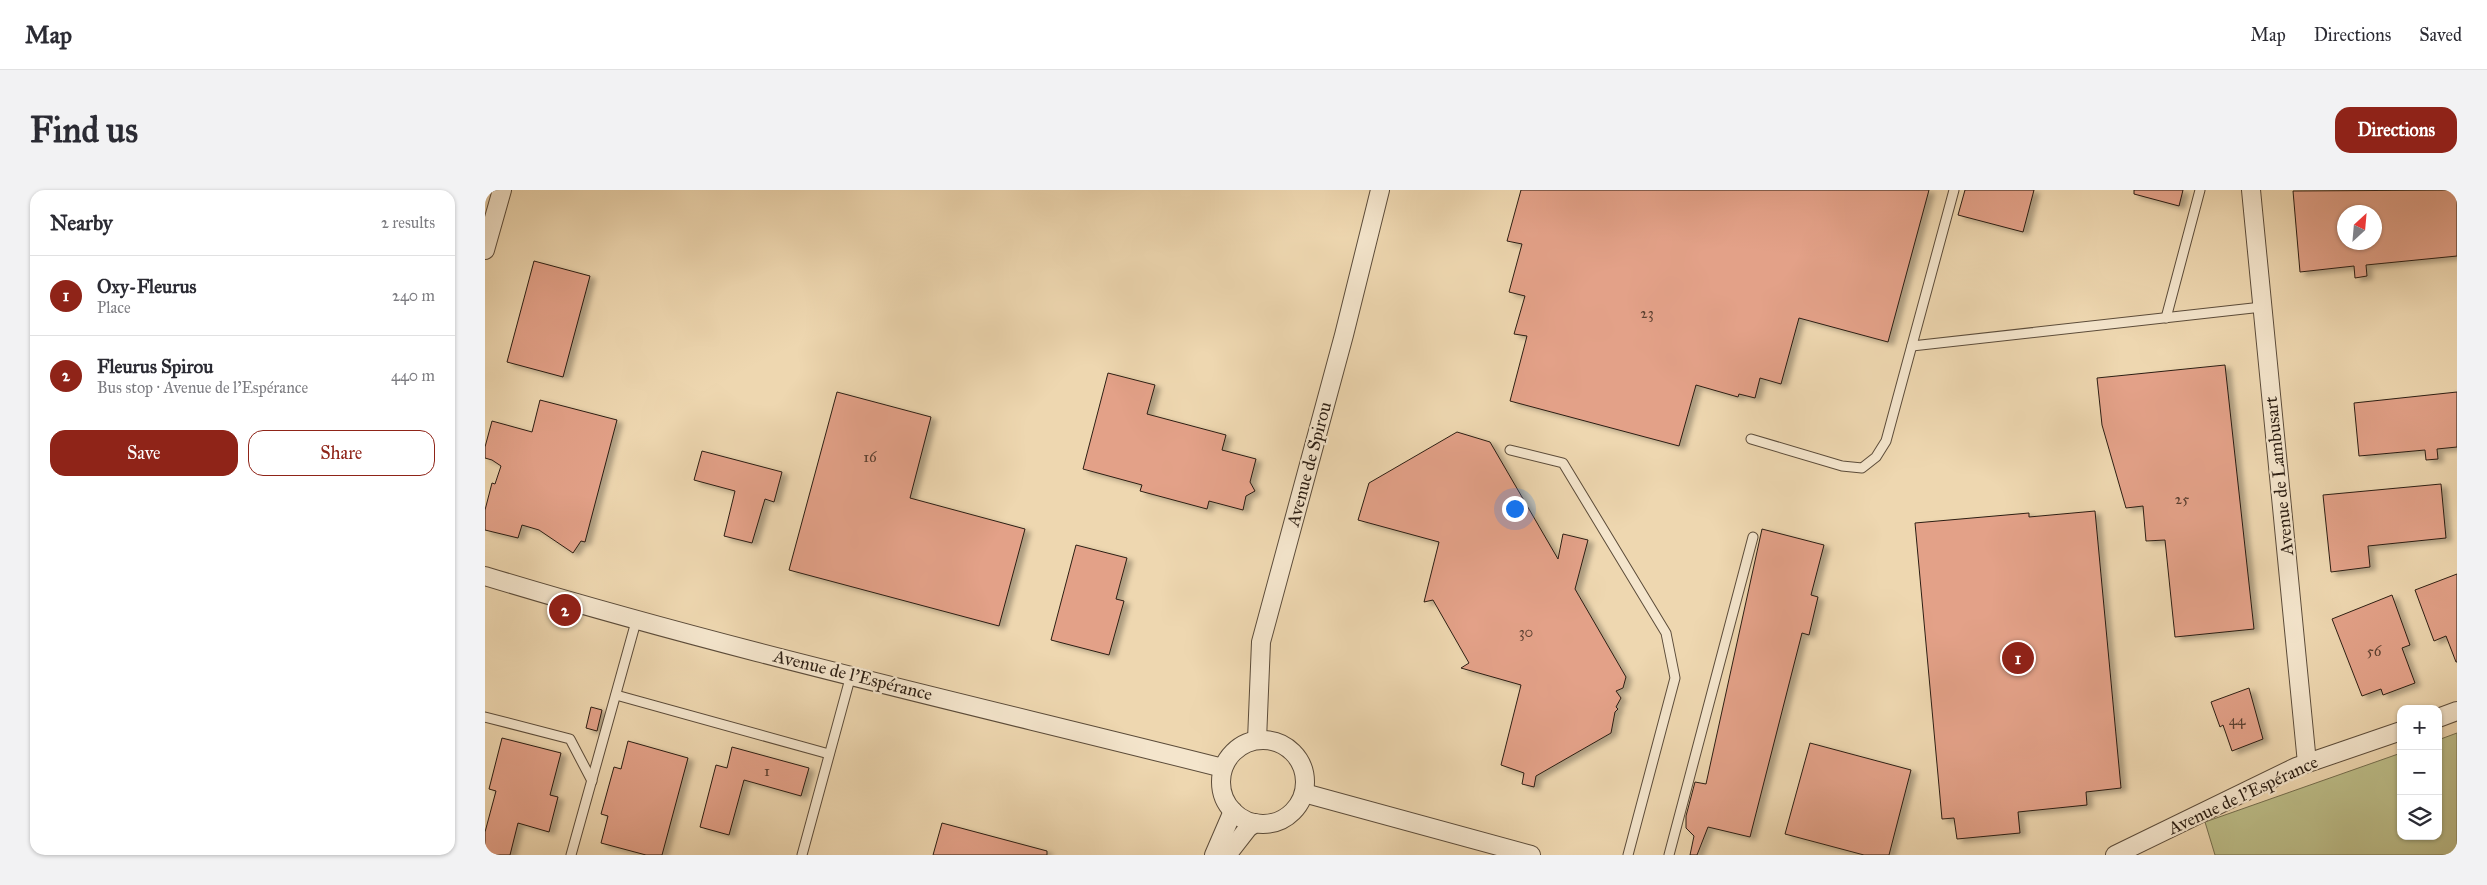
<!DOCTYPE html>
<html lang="en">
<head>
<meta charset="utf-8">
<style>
  :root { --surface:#fff; --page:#f2f2f3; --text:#2b2b33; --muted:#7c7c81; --line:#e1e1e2; --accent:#8f2418 }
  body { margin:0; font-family:"IM FELL Great Primer",serif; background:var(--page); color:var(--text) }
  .controls { position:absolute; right:15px; bottom:15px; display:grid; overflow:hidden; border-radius:10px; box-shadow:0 1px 4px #0004 }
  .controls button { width:45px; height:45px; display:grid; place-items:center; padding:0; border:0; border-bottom:1px solid var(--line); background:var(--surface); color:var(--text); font:25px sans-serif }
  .compass { position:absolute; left:1852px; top:15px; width:45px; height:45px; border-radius:50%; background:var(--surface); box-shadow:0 1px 4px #0004; rotate:26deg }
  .you { position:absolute; left:1029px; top:318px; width:18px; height:18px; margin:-12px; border:4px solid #fff; border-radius:50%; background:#1a73e8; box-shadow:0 0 0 8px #1a73e833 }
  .badge { display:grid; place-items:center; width:32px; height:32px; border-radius:50%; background:var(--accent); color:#fff; font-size:16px; font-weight:700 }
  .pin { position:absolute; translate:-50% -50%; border:2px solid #fff; box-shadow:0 1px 5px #0006 }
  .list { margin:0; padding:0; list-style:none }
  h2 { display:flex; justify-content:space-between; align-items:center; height:65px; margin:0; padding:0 20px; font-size:21px }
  h2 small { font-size:16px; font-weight:400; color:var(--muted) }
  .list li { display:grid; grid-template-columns:32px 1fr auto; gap:15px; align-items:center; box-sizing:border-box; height:80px; padding:0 20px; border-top:1px solid var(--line) }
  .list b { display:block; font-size:19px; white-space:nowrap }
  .list p { margin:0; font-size:16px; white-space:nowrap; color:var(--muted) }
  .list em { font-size:16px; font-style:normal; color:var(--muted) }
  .actions { display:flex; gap:10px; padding:15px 20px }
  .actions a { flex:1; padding:11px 0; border:1px solid var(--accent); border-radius:15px; text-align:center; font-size:18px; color:var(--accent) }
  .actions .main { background:var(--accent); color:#fff }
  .icon { flex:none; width:28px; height:28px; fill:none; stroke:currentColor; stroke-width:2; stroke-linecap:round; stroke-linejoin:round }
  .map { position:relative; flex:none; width:1972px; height:665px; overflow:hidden; border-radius:15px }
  header { display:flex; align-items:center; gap:30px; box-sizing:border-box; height:70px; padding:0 25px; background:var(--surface); border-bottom:1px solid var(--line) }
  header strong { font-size:24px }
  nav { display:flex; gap:28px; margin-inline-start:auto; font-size:18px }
  .intro { display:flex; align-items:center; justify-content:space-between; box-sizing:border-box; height:120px; padding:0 30px }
  h1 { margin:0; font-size:35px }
  .button { padding:12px 22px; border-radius:15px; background:var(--accent); color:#fff; font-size:18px; font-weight:700 }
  main { display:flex; gap:30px; padding:0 30px }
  aside { flex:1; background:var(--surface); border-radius:15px; box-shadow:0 1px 4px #0004 }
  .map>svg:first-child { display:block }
  .green { fill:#bcbd88; stroke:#746e4e }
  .building { fill:#e3a188; stroke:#2c1e13; fill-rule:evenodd; filter:url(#shadow) }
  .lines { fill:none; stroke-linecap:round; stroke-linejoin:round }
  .lane-casing { stroke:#5c4c3a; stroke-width:11 }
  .street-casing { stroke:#5c4c3a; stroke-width:20 }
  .lane { stroke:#f4e5cc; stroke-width:9 }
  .street { stroke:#f4e5cc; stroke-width:18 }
  .labels { text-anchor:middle; stroke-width:4.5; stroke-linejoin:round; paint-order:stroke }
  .number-label { font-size:15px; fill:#5a3f30 }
  .street-label { font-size:18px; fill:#2c1e13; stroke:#f4e5cc }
</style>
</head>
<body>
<header>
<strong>Map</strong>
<nav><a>Map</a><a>Directions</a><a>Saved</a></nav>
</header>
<div class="intro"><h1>Find us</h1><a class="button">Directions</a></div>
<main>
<aside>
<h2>Nearby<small>2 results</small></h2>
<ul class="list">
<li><span class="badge">1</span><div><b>Oxy-Fleurus</b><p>Place</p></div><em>240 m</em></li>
<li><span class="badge">2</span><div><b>Fleurus Spirou</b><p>Bus stop · Avenue de l'Espérance</p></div><em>440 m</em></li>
</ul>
<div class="actions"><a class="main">Save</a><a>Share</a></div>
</aside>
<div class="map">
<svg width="1972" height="665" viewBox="0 0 1972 665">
  <defs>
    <filter id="shadow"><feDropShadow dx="5.5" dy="3" stdDeviation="2.5" flood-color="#0004"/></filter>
  </defs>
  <rect width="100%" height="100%" fill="#eed7b0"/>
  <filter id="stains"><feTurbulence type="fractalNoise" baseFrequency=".004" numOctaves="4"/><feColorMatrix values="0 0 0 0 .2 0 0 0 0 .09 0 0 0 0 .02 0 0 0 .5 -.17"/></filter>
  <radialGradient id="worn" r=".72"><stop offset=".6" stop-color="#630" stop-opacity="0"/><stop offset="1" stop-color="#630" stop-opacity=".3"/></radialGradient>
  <!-- green -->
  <polygon class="green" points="1972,543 1972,665 1730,665 1720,632 1916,563 1916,646 1953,646 1953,550"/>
  <!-- building -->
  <g class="building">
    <polygon points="1036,0 1444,0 1403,152 1314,128 1296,194 1275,188 1270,208 1254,204 1253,207 1211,195 1194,256 1025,211 1042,146 1029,144 1040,106 1024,102 1037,54 1022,51"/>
    <polygon points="1480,0 1549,0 1538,42 1473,25"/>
    <polygon points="1649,0 1698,0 1694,16 1649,4"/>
    <path d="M1972,0V66L1881,75L1882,86L1870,88L1869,76L1815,82L1808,1ZM1860,22H1890V52H1860Z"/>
    <polygon points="49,71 105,86 78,187 22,172"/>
    <polygon points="1740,175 1769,439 1690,447 1680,350 1661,351 1658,316 1641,318 1617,235 1612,188"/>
    <polygon points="623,183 670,195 662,224 741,245 737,260 771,269 765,292 770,301 761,306 758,320 724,311 722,319 655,301 657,295 598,279"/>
    <polygon points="352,202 446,227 425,308 540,339 514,436 304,380"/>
    <polygon points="1972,202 1972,257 1952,259 1953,269 1941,270 1940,260 1874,266 1869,213"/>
    <polygon points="55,210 132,230 100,352 96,351 88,363 54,340 37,335 33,348 0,340 0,320 7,293 10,294 16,276 7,270 0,268 0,257 7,231 47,242"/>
    <polygon points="972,242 1005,252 1073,369 1078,344 1103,350 1090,399 1141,487 1138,498 1131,501 1136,508 1131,517 1133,519 1130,522 1126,543 1051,586 1049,597 1037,594 1039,583 1016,575 1036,495 976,478 984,473 948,410 939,412 954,352 873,330 884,293"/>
    <polygon points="217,261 297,282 289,312 280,309 267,353 239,346 250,301 209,290"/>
    <polygon points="1956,294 1961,348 1883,356 1885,377 1846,382 1838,305"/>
    <polygon points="1610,321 1636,598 1601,602 1602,615 1533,622 1535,643 1472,649 1469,628 1457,629 1430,333 1544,323 1544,327"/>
    <polygon points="1277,339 1339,355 1326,405 1333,407 1324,445 1317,443 1265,647 1223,637 1212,665 1205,665 1209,646 1201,638 1201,626 1210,592 1221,594"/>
    <polygon points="591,355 642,368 631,409 639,411 624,465 566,450"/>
    <polygon points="1972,384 1972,472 1971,472 1961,446 1949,451 1930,400"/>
    <polygon points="1907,405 1925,455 1917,458 1930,493 1898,505 1896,499 1877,506 1847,429"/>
    <polygon points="1764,498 1778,549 1747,561 1738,535 1735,537 1726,512"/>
    <polygon points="106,517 117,520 112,541 101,538"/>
    <polygon points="17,548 76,563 65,605 73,607 64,642 33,633 25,665 0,665 0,642 11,601 4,599"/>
    <polygon points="143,551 203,568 177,665 161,665 116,653 123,626 116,624 129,577 136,579"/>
    <polygon points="1325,553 1426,580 1404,665 1379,665 1300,644"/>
    <polygon points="247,557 324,578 316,606 259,590 244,645 215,637 231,575 242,578"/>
    <polygon points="457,633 562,661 562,665 448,665"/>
  </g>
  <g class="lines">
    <!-- lane casing -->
    <g class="lane-casing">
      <g id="lane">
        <polyline points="1681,128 1715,0"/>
        <polyline points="1427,156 1777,117"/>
        <polyline points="1266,249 1357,276 1377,278 1391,267 1401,251 1469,0"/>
        <polyline points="1025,260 1078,273 1181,443 1190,488 1143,665"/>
        <polyline points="131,505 344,564"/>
        <polyline points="0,527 85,549 107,591"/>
        <polyline points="86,665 152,428"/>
        <polyline points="317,665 366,485"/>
        <polyline points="1184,665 1268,347"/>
      </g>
    </g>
    <!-- street casing -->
    <g class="street-casing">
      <g id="street">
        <polyline points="1766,0 1822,573"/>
        <polyline points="0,60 17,0"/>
        <path d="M0,386C243,460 492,516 738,578"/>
        <polyline points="1953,528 1972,521"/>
        <circle cx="778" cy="592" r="42"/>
        <polyline points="772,550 776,452 859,145 895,0"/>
        <polyline points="819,603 1046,665"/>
        <polyline points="729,665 748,621"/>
        <polyline points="742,665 763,638 770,633"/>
        <polyline points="1630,665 1811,577 1916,541"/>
      </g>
    </g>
    <!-- lane -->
    <use href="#lane" class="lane"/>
    <!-- street -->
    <use href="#street" class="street"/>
  </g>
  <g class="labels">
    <!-- number labels -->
    <g class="number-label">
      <text x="1162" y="128">23</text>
      <text x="385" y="272">16</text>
      <text x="1697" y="314">25</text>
      <text x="1041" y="447">30</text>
      <text x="1889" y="466">56</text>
      <text x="1752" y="535">44</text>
      <text x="282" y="586">1</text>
    </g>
    <!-- street labels -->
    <g class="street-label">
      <text transform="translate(824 274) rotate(-75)" y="6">Avenue de Spirou</text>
      <text transform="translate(1794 286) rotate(-96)" y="6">Avenue de Lambusart</text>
      <text transform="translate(368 485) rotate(14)" y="6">Avenue de l'Espérance</text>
      <text transform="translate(1758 605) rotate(-25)" y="6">Avenue de l'Espérance</text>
    </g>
  </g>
  <rect width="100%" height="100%" filter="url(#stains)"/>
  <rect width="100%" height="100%" fill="url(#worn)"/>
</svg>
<div class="controls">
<button>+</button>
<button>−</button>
<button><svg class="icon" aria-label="layers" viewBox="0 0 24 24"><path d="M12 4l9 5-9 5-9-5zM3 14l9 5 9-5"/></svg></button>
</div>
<svg class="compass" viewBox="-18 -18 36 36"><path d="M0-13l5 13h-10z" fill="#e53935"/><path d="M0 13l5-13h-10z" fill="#7c7c81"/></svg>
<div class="you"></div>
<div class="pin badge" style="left:1533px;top:468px">1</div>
<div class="pin badge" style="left:80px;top:420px">2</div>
</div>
</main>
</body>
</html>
